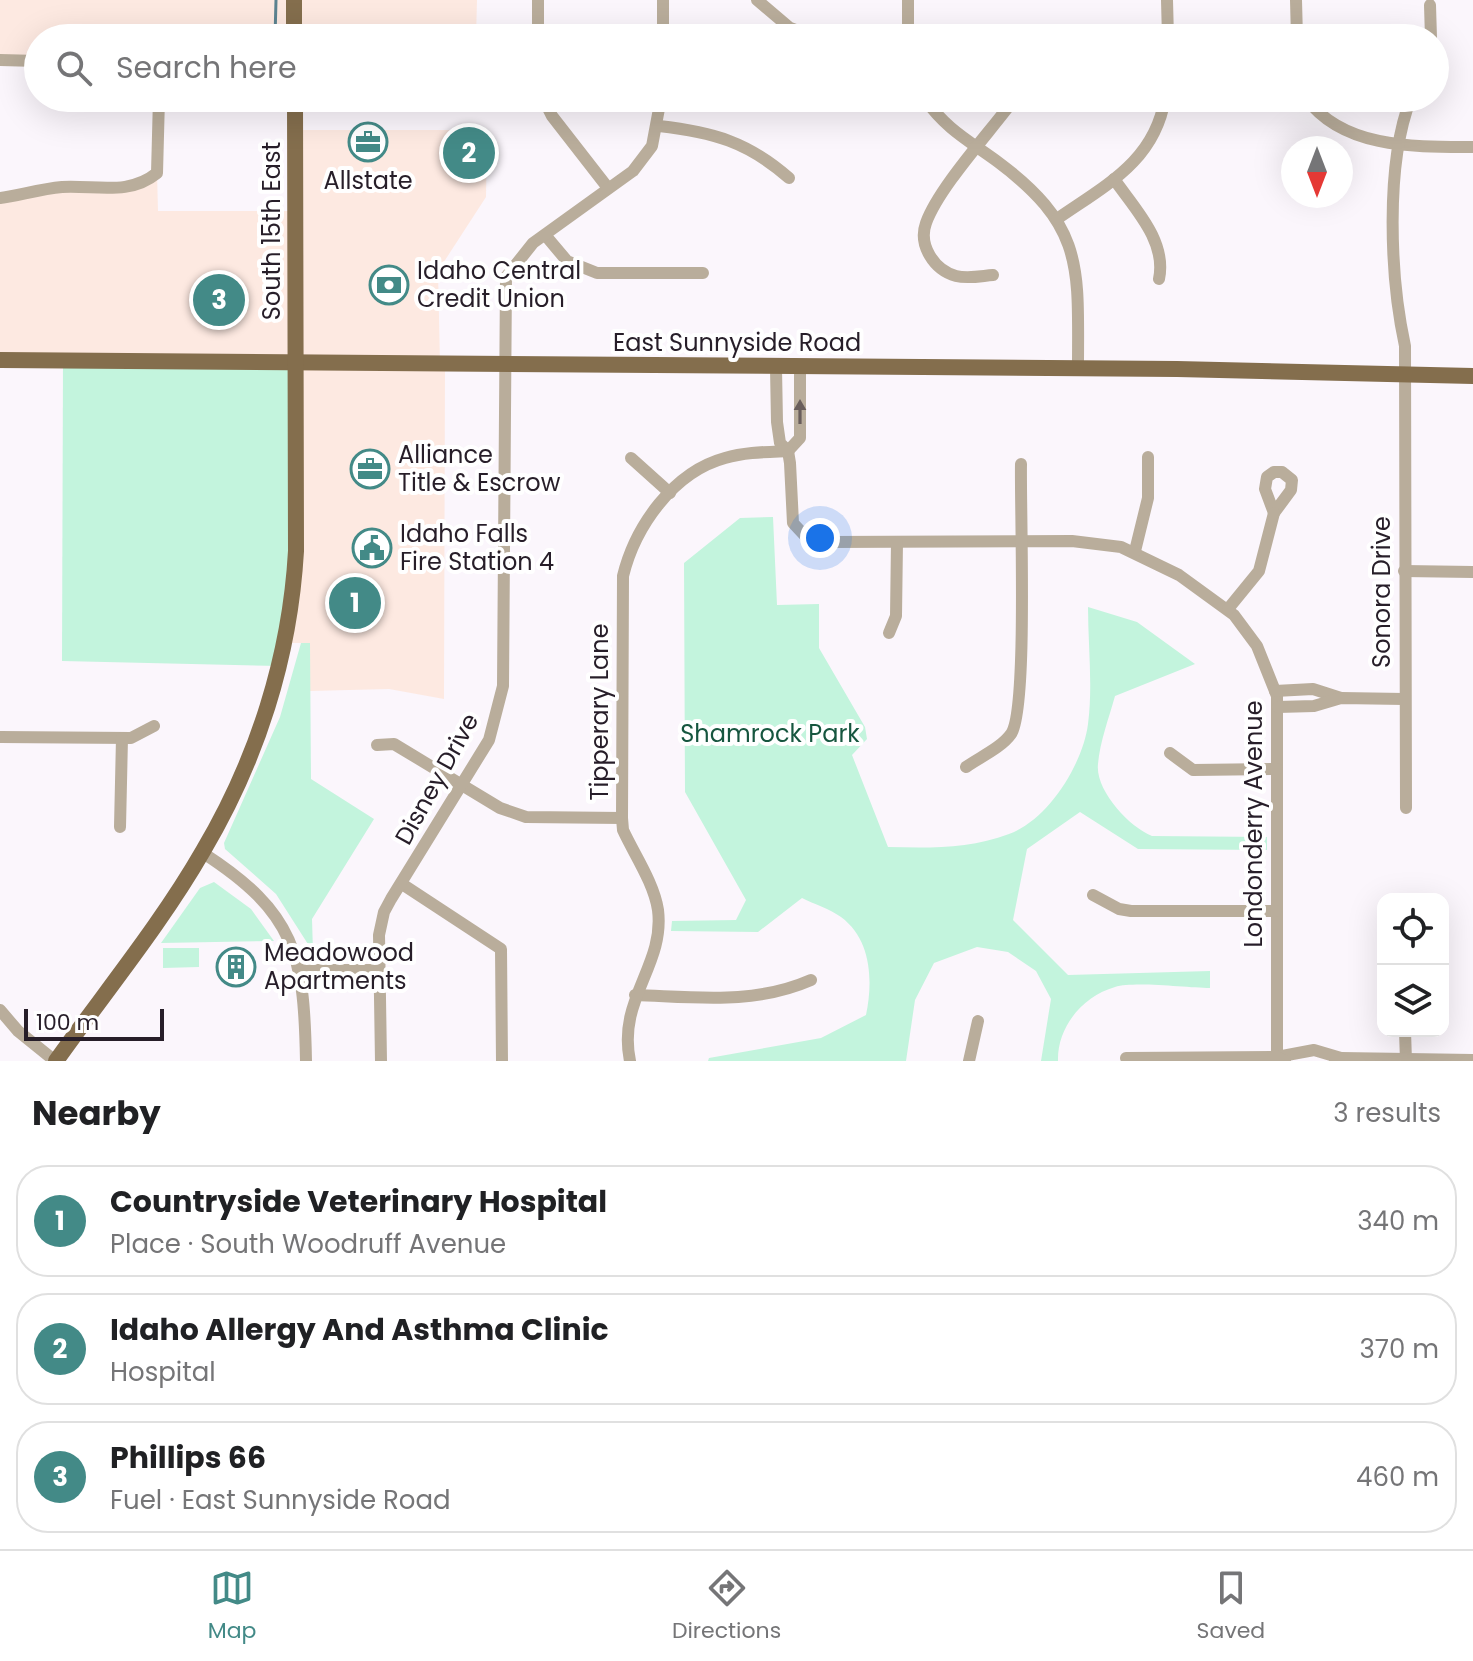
<!DOCTYPE html>
<html lang="en">
<head>
<meta charset="utf-8">
<style>
  :root { --surface:#fff; --page:#f6f6f6; --text:#202124; --muted:#757577; --line:#e0e0e0; --accent:#438a87 }
  body { margin:0; font-family:Poppins,sans-serif; background:var(--page); color:var(--text) }
  .controls { position:absolute; right:24px; bottom:24px; display:grid; overflow:hidden; border-radius:16px; box-shadow:0 8px 32px #0002 }
  .controls button { width:72px; height:72px; display:grid; place-items:center; padding:0; border:0; border-bottom:2px solid var(--line); background:var(--surface); color:var(--text); font:40px sans-serif }
  .compass { position:absolute; left:1281px; top:136px; width:72px; height:72px; border-radius:50%; background:var(--surface); box-shadow:0 8px 32px #0002; rotate:180deg }
  .scale { position:absolute; left:24px; bottom:20px; width:140px; box-sizing:border-box; padding-left:8px; border:4px solid #271e29; border-top:0; font-size:22px; line-height:28px; white-space:nowrap; color:#271e29; -webkit-text-stroke:6px #fff; paint-order:stroke }
  .you { position:absolute; left:820px; top:538px; width:28px; height:28px; margin:-20px; border:6px solid #fff; border-radius:50%; background:#1a73e8; box-shadow:0 0 0 12px #1a73e833 }
  .badge { display:grid; place-items:center; width:52px; height:52px; border-radius:50%; background:var(--accent); color:#fff; font-size:26px; font-weight:700 }
  .pin { position:absolute; translate:-50% -50%; border:4px solid #fff; box-shadow:0 2px 8px #0006 }
  .list { margin:0; padding:0; list-style:none }
  h2 { display:flex; justify-content:space-between; align-items:center; height:104px; margin:0; padding:0 32px; font-size:34px }
  h2 small { font-size:26px; font-weight:400; color:var(--muted) }
  .list li { display:grid; grid-template-columns:52px 1fr auto; gap:24px; align-items:center; box-sizing:border-box; height:112px; margin:0 16px 16px; padding:0 16px; border:2px solid var(--line); border-radius:32px }
  .list b { display:block; font-size:30px; white-space:nowrap }
  .list p { margin:0; font-size:26px; white-space:nowrap; color:var(--muted) }
  .list em { font-size:26px; font-style:normal; color:var(--muted) }
  .icon { flex:none; width:44px; height:44px; fill:none; stroke:currentColor; stroke-width:2; stroke-linecap:round; stroke-linejoin:round }
  .map { position:relative; flex:none; width:1473px; height:1061px; overflow:hidden }
  .search { position:absolute; background:var(--surface); box-shadow:0 8px 32px #0002; left:24px; right:24px; top:24px; height:88px; display:flex; align-items:center; gap:20px; box-sizing:border-box; padding:0 28px; border-radius:44px; color:var(--muted); font-size:30px }
  .sheet { height:488px; background:var(--surface) }
  nav { display:flex; justify-content:space-around; align-items:center; box-sizing:border-box; height:112px; border-top:2px solid var(--line); background:var(--surface); font-size:22px; color:var(--muted) }
  nav a { display:grid; justify-items:center; gap:4px }
  nav .on { color:var(--accent) }
  .map>svg:first-child { display:block }
  .commercial { fill:#fde9e1 }
  .green { fill:#c3f4dd }
  .lines { fill:none; stroke-linecap:round; stroke-linejoin:round }
  .stream { stroke:#5c8390; stroke-width:3 }
  .minor { stroke:#b9ad9b; stroke-width:12 }
  .major { stroke:#846e4d; stroke-width:16 }
  .oneway { fill:#695e5c }
  .labels { text-anchor:middle; stroke-width:8; stroke-linejoin:round; paint-order:stroke }
  .poi-label { font-size:24px; fill:#271e29; stroke:#fff; text-anchor:start }
  .street-label { font-size:24px; fill:#271e29; stroke:#fff }
  .park-label { font-size:24px; fill:#16563f; stroke:#fff }
</style>
</head>
<body>
<div class="map">
<svg width="1473" height="1061" viewBox="0 0 1473 1061">
  <rect width="100%" height="100%" fill="#fbf6fc"/>
  <!-- commercial -->
  <g class="commercial">
    <polygon points="0,0 477,0 476,38 38,38 38,61 0,60"/>
    <polygon points="295,130 487,130 486,197 438,271 440,364 445,365 444,699 389,689 310,691 310,643 284,643 296,363 0,360 0,198 60,187 131,188 157,173 158,211 296,211"/>
  </g>
  <!-- green -->
  <g class="green">
    <polygon points="63,361 296,363 295,576 280,666 62,661"/>
    <path d="M773,517L777,605L819,604V648L865,727L867,739L852,755L888,847C929,848 970,849 1009,834C1048,820 1083,764 1088,724C1093,686 1088,645 1088,607L1137,622L1195,664L1115,696C1109,718 1100,741 1098,764C1095,790 1129,827 1152,836L1267,837V850L1138,849L1080,812L1027,849L1013,920L1068,975L1210,971V988C1187,988 1135,981 1115,987C1083,996 1057,1027 1058,1061H1041L1051,999L1036,971L1008,952L977,947L934,963L915,1000L906,1061H708L709,1058L821,1038L866,1015C873,982 872,940 841,917C830,909 814,904 802,898L758,932L671,931L672,921L736,920L746,900L685,792L684,563L740,518Z"/>
    <polygon points="301,643 310,643 311,779 374,819 312,919 313,952 276,894 225,849 224,843 280,717"/>
    <polygon points="214,882 251,909 274,941 161,943 200,888"/>
    <polygon points="163,948 199,948 199,967 163,968"/>
  </g>
  <g class="lines">
    <!-- stream -->
    <polyline class="stream" points="275,38 276,0"/>
    <!-- minor -->
    <g class="minor">
      <polyline points="757,0 790,28 809,35 908,37"/>
      <polyline points="908,0 908,38"/>
      <polyline points="1167,0 1168,38"/>
      <polyline points="1296,0 1297,38"/>
      <polyline points="1430,5 1431,38"/>
      <polyline points="538,38 538,0"/>
      <polyline points="663,38 663,0"/>
      <polyline points="0,60 38,61"/>
      <polyline points="543,98 552,116 608,188"/>
      <path d="M924,98C947,130 968,140 998,162C1085,227 1078,268 1078,368"/>
      <path d="M1306,98C1343,149 1416,147 1473,147"/>
      <path d="M659,126C713,132 748,142 789,178"/>
      <path d="M1114,179C1135,209 1167,241 1159,279"/>
      <path d="M0,198C20,195 41,189 62,187C96,185 129,196 157,173L159,98"/>
      <path d="M1057,219C1106,185 1155,161 1165,98"/>
      <polyline points="546,236 567,261 597,273 703,273"/>
      <path d="M993,275C981,276 968,279 956,276C934,270 918,245 926,223C939,187 991,131 1015,98"/>
      <polyline points="776,368 777,422 780,443 788,451 790,463 793,523 807,538 830,542 1072,541 1121,547 1179,575 1234,615 1257,646 1277,696 1277,1061"/>
      <polyline points="788,451 800,438 800,368"/>
      <polyline points="631,458 670,493"/>
      <polygon points="1274,472 1282,472 1292,480 1291,490 1274,513 1265,489 1267,477"/>
      <polyline points="1135,551 1148,498 1148,457"/>
      <polyline points="1404,571 1473,572"/>
      <polyline points="1228,609 1259,571 1274,513"/>
      <polyline points="889,633 896,616 897,542"/>
      <polyline points="1275,691 1313,689 1341,698"/>
      <polyline points="1278,707 1314,706 1341,698 1404,699"/>
      <polyline points="0,737 131,738 154,726"/>
      <polyline points="377,745 394,744 500,808 526,817 622,818"/>
      <polyline points="1170,753 1193,770 1277,769"/>
      <path d="M966,767C980,757 1001,748 1011,734C1028,710 1020,507 1021,464"/>
      <path d="M1406,808L1405,346C1390,277 1385,164 1411,98"/>
      <polyline points="120,827 122,738"/>
      <path d="M203,853C296,913 304,955 306,1061"/>
      <polyline points="402,884 501,949 502,1061"/>
      <polyline points="1093,895 1119,909 1131,911 1276,911"/>
      <polyline points="301,970 379,970"/>
      <path d="M635,995C696,997 754,1005 811,980"/>
      <polyline points="0,1010 18,1031 55,1061"/>
      <polyline points="1405,1031 1406,1061"/>
      <polyline points="1277,1057 1314,1050 1341,1058"/>
      <polyline points="1126,1058 1277,1057 1285,1061"/>
      <polyline points="381,1061 379,935 384,912 391,899 489,740 503,686 506,277 533,243 633,171 652,146 661,98"/>
      <path d="M630,1061C617,999 665,966 658,910C654,883 634,854 623,830L622,818L623,576C635,527 673,472 725,458C746,452 767,452 788,451"/>
      <polyline points="969,1061 978,1021"/>
      <polyline points="1335,1061 1341,1058 1473,1060"/>
    </g>
    <!-- major -->
    <g class="major">
      <polyline points="294,38 294,0"/>
      <polyline points="0,360 1177,369 1473,376"/>
      <path d="M56,1061C105,992 161,924 203,851C257,760 290,657 296,551L295,98"/>
    </g>
  </g>
  <!-- one-way arrows -->
  <defs><path id="oneway-solid" d="M-6-.8H1V-3.2L6.5 0L1 3.2V.8H-6Z" transform="scale(2)"/></defs>
  <use class="oneway" href="#oneway-solid" transform="translate(800 412) rotate(-90)"/>
  <!-- icons -->
  <defs>
    <g id="office-ring" transform="scale(2)"><circle r="9.5" fill="#fff" stroke="#438a87" stroke-width="1.5"/><path d="M-6-3h4V-5.5h4V-3h4V5H-6ZM-1-4.5V-3h2v-1.5ZM-6 0V1H6V0Z" fill="#438a87"/></g>
    <g id="bank-ring" transform="scale(2)"><circle r="9.5" fill="#fff" stroke="#438a87" stroke-width="1.5"/><path d="M-6-4H6V4H-6ZM0-2.3a2.3 2.3 0 1 0 0 4.6a2.3 2.3 0 1 0 0-4.6Z" fill="#438a87"/></g>
    <g id="civic-ring" transform="scale(2)"><circle r="9.5" fill="#fff" stroke="#438a87" stroke-width="1.5"/><path d="M-.6-6.5H3V-4.5H.6V-3L4-1V1h2V6H-6V1h2V-1L-.6-3ZM-1.2 2.5V6h2.4V2.5Z" fill="#438a87"/></g>
    <g id="building-ring" transform="scale(2)"><circle r="9.5" fill="#fff" stroke="#438a87" stroke-width="1.5"/><path d="M-4-6H4V6H1V3H-1V6H-4ZM-2.5-4.3h1.7v1.8h-1.7ZM.8-4.3h1.7v1.8H.8ZM-2.5-1h1.7V.8h-1.7ZM.8-1h1.7V.8H.8Z" fill="#438a87"/></g>
  </defs>
  <g fill-rule="evenodd">
    <use href="#office-ring" x="368" y="142"/>
    <use href="#bank-ring" x="389" y="285"/>
    <use href="#office-ring" x="370" y="469"/>
    <use href="#civic-ring" x="372" y="548"/>
    <use href="#building-ring" x="236" y="967"/>
  </g>
  <g class="labels">
    <!-- poi labels -->
    <g class="poi-label">
      <text x="368" y="189" text-anchor="middle">Allstate</text>
      <text x="417" y="279">Idaho Central<tspan x="417" dy="28">Credit Union</tspan></text>
      <text x="398" y="463">Alliance<tspan x="398" dy="28">Title &amp; Escrow</tspan></text>
      <text x="400" y="542">Idaho Falls<tspan x="400" dy="28">Fire Station 4</tspan></text>
      <text x="264" y="961">Meadowood<tspan x="264" dy="28">Apartments</tspan></text>
    </g>
    <!-- street labels -->
    <g class="street-label">
      <text transform="translate(272 231) rotate(-90)" y="8">South 15th East</text>
      <text x="737" y="351">East Sunnyside Road</text>
      <text transform="translate(1382 592) rotate(-90)" y="8">Sonora Drive</text>
      <text transform="translate(600 712) rotate(-90)" y="8">Tipperary Lane</text>
      <text transform="translate(437 779) rotate(-61)" y="8">Disney Drive</text>
      <text transform="translate(1254 824) rotate(-90)" y="8">Londonderry Avenue</text>
    </g>
    <!-- park labels -->
    <g class="park-label">
      <text x="770" y="742">Shamrock Park</text>
    </g>
  </g>
</svg>
<div class="controls">
<button><svg class="icon" aria-label="locate" viewBox="0 0 24 24"><circle cx="12" cy="12" r="6"/><path d="M12 2v4M12 18v4M2 12h4M18 12h4"/></svg></button>
<button><svg class="icon" aria-label="layers" viewBox="0 0 24 24"><path d="M12 4l9 5-9 5-9-5zM3 14l9 5 9-5"/></svg></button>
</div>
<svg class="compass" viewBox="-18 -18 36 36"><path d="M0-13l5 13h-10z" fill="#e53935"/><path d="M0 13l5-13h-10z" fill="#757577"/></svg>
<div class="scale">100 m</div>
<div class="you"></div>
<div class="pin badge" style="left:355px;top:603px">1</div>
<div class="pin badge" style="left:469px;top:153px">2</div>
<div class="pin badge" style="left:219px;top:300px">3</div>
<div class="search"><svg class="icon" aria-label="search" viewBox="0 0 24 24"><circle cx="10" cy="10" r="6"/><path d="M15 15l6 6"/></svg>Search here</div>
</div>
<section class="sheet">
<h2>Nearby<small>3 results</small></h2>
<ul class="list">
<li><span class="badge">1</span><div><b>Countryside Veterinary Hospital</b><p>Place · South Woodruff Avenue</p></div><em>340 m</em></li>
<li><span class="badge">2</span><div><b>Idaho Allergy And Asthma Clinic</b><p>Hospital</p></div><em>370 m</em></li>
<li><span class="badge">3</span><div><b>Phillips 66</b><p>Fuel · East Sunnyside Road</p></div><em>460 m</em></li>
</ul>
</section>
<nav>
<a class="on"><svg class="icon" aria-label="map" viewBox="0 0 24 24"><path d="M3 6l6-2 6 2 6-2v14l-6 2-6-2-6 2zM9 4v14M15 6v14"/></svg>Map</a>
<a><svg class="icon" aria-label="directions" viewBox="0 0 24 24"><path d="M12 3l9 9-9 9-9-9zM9 14v-3h6M13 9l2 2-2 2"/></svg>Directions</a>
<a><svg class="icon" aria-label="saved" viewBox="0 0 24 24"><path d="M7 4h10v16l-5-4-5 4z"/></svg>Saved</a>
</nav>
</body>
</html>
